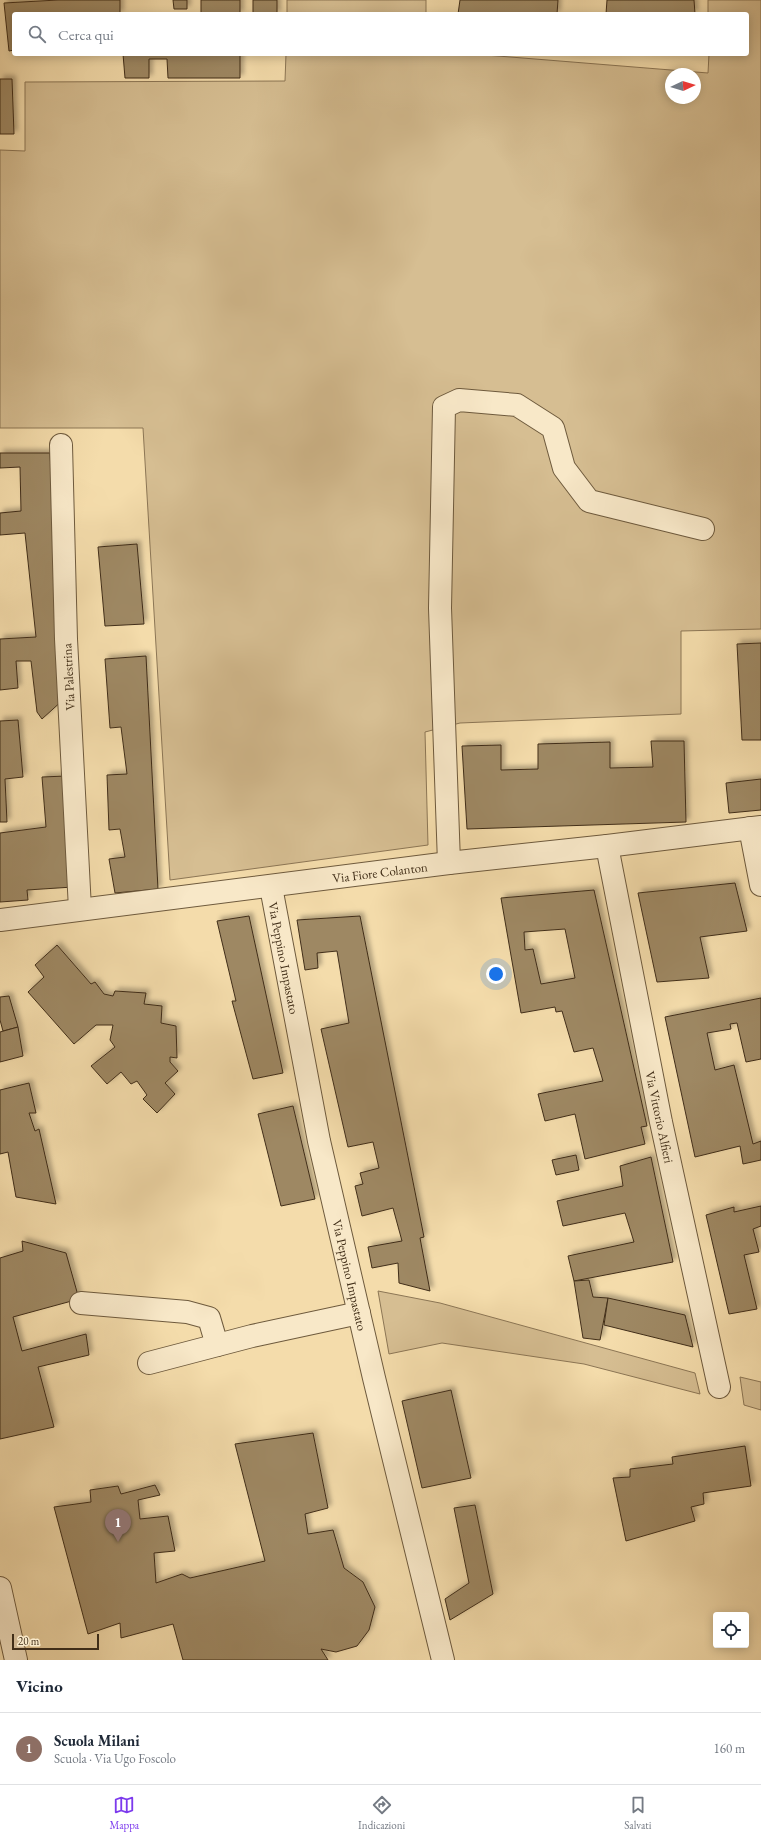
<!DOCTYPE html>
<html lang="it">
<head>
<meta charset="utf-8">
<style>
  :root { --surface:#fff; --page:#f2f2f3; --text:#1f2937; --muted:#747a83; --line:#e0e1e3; --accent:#7c3aed }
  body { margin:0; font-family:"EB Garamond",serif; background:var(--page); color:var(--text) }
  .controls { position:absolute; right:12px; bottom:12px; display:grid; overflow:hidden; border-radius:4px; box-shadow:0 2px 10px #0003 }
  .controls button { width:36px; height:36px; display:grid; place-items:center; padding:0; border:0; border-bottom:1px solid var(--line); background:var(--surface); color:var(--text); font:20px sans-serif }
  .compass { position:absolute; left:665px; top:68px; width:36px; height:36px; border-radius:50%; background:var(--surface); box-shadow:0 2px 10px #0003; rotate:86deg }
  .scale { position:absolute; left:12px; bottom:10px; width:87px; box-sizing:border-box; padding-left:4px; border:2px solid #412e18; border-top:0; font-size:11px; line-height:14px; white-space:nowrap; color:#412e18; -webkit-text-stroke:3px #f8e8c8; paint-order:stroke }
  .you { position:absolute; left:496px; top:974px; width:14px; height:14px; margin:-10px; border:3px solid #fff; border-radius:50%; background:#1a73e8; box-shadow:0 0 0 6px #1a73e833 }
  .badge { display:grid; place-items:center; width:26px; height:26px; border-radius:50%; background:var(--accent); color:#fff; font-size:13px; font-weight:700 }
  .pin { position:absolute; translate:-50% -33px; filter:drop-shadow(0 1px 2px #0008) }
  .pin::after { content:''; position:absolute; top:21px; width:14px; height:12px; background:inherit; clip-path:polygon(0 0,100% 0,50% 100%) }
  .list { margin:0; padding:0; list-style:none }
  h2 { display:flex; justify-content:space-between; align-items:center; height:52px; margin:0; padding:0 16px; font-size:17px }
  h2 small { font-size:13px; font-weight:400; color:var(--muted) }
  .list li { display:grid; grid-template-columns:26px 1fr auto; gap:12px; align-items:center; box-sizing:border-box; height:72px; padding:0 16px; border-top:1px solid var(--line) }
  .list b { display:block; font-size:15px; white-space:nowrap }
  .list p { margin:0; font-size:13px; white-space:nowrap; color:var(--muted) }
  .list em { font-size:13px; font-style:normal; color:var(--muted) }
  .icon { flex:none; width:22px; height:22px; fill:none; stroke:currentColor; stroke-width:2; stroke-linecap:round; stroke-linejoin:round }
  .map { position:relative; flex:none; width:761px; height:1660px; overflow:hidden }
  .search { position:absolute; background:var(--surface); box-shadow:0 2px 10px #0003; left:12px; right:12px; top:12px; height:44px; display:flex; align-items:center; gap:10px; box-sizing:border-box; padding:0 14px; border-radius:4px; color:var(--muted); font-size:15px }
  .sheet { height:124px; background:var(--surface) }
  nav { display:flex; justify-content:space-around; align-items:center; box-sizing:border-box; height:56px; border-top:1px solid var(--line); background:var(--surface); font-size:11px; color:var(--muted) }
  nav a { display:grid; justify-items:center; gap:2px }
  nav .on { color:var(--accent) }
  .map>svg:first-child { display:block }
  .green { fill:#d6be92; stroke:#8c7655; fill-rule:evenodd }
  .building { fill:#9e8864; stroke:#412e18; fill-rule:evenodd; filter:url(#shadow) }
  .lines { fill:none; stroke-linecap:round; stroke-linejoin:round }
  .minor-casing { stroke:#6e5a3d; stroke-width:24 }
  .minor { stroke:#f8e8c8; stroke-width:22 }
  .labels { text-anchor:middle; stroke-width:3; stroke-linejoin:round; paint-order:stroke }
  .street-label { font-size:13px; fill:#412e18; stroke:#f8e8c8 }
</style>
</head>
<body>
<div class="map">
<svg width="761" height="1660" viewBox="0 0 761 1660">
  <defs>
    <filter id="shadow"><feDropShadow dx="3.5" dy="-3.5" stdDeviation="2" flood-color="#0004"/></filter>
  </defs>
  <rect width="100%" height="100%" fill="#f4dcab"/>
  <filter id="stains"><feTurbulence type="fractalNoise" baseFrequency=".005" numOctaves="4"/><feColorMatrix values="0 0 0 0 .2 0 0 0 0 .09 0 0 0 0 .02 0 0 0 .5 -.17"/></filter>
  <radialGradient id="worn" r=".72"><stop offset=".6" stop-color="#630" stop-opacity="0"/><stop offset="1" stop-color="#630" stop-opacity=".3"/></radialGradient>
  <!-- green -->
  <g class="green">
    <rect x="287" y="0" width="139" height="14"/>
    <path d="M708,0H761V629L681,631V714L460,723L425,732L428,845L170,880L143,428H0V150L25,151V82L285,81L286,54H473L708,73L709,54H747V14H708ZM671,74H695V98H671Z"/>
    <polygon points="378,1291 440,1303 695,1373 700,1394 584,1364 442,1343 389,1354"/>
    <polygon points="740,1377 761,1382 761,1410 744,1405"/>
  </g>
  <!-- building -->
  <g class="building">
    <polygon points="58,0 120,0 120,14 14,14 14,50 9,51 4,3"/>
    <polygon points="173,0 187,0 187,9 174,9"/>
    <rect x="201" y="0" width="39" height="14"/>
    <rect x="253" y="0" width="24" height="14"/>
    <polygon points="460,0 558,0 557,14 458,14"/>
    <polygon points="607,0 694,0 695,14 606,14"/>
    <polygon points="123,54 240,54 240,78 168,78 167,59 149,59 149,78 125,78"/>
    <polygon points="0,79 12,79 14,134 0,134"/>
    <polygon points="0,453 50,453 64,699 42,719 37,712 31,661 16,661 18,688 0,690 0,639 36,637 25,533 0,535 0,513 21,511 20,467 0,468"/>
    <polygon points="137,544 144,624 105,626 98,547"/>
    <polygon points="761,643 761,740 742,740 737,644"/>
    <polygon points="146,656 158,889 115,893 109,859 125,857 120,829 109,830 107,775 127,774 121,727 110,728 105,659"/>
    <polygon points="18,720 23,777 5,779 7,822 0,822 0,721"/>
    <polygon points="651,741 684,741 686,822 467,829 462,746 501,745 501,770 538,769 538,744 610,742 610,768 653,767"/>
    <polygon points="66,776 73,887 27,890 28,900 0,902 0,833 46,827 42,777"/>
    <polygon points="761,779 761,810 729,813 726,783"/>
    <polygon points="735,883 747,931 700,937 709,978 657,982 638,893"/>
    <path d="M594,890L647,1126L641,1127L645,1144L585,1159L575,1114L545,1121L538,1094L603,1081L593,1048L574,1052L562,1011L556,1012L555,1007L521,1013L501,898ZM565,929L575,978L541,984L533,949L525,950L524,932Z"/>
    <polygon points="249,916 283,1073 253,1079 232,1001 236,1001 217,921"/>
    <polygon points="360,916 424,1237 420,1238 430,1291 399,1283 398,1263 372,1268 368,1247 402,1241 393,1208 362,1216 355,1186 363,1184 360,1173 379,1168 373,1142 348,1147 321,1029 349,1023 337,951 317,953 318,968 305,970 297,920"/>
    <polygon points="57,945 91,984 95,982 104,994 113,996 115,991 146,993 144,1004 162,1006 161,1023 176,1026 177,1058 170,1057 170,1062 178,1071 165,1083 175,1094 157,1113 143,1099 147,1095 137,1081 131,1084 121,1072 107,1084 91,1066 115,1047 110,1040 113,1025 96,1025 74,1044 28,992 44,977 35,965"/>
    <polygon points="9,996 18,1027 3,1031 0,1020 0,997"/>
    <polygon points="761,998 761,1059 746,1062 737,1023 730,1024 731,1029 707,1033 715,1070 734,1065 753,1144 761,1141 761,1160 743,1164 740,1146 695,1157 665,1017"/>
    <polygon points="18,1027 23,1056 0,1062 0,1032"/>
    <polygon points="29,1083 36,1113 29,1113 35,1131 39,1129 56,1204 16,1197 8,1152 0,1154 0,1090"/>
    <polygon points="293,1106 315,1199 281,1206 258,1114"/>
    <polygon points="576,1155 579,1170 556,1175 552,1160"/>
    <polygon points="651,1157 673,1262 574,1281 568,1256 634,1242 625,1213 563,1226 557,1201 623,1186 620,1166"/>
    <polygon points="761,1206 761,1226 753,1229 759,1252 744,1255 757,1309 729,1314 706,1215 734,1207 734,1212"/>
    <polygon points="22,1241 66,1253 79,1299 13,1317 22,1351 86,1334 89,1355 38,1367 54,1427 0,1439 0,1258 23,1251"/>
    <polygon points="589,1280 593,1297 608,1298 600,1340 583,1338 574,1281"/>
    <polygon points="608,1298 685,1315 693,1347 604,1325"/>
    <polygon points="451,1390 471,1478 422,1488 402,1401"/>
    <polygon points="313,1433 328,1508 305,1514 308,1534 333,1530 344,1568 363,1582 375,1607 369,1630 357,1646 336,1652 321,1649 328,1660 183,1660 173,1624 121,1638 120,1623 88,1634 54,1507 91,1502 90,1490 118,1486 121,1494 155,1485 160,1495 138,1500 140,1519 168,1516 175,1551 154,1553 156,1583 182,1574 190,1578 265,1561 235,1444"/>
    <polygon points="745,1446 751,1486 703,1493 704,1504 691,1507 695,1521 626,1541 613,1478 630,1477 630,1469 673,1464 672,1457"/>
    <polygon points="475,1505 493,1594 450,1620 445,1599 469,1583 454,1508"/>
  </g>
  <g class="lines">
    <!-- minor casing -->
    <g class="minor-casing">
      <g id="minor">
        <polyline points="61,445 66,639 80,909"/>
        <polyline points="750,828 761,885"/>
        <polyline points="607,846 661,1122 719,1387"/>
        <polyline points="449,863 440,608 444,407 459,400 517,405 553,428 564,468 589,501 703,529"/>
        <polyline points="271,887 319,1141 374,1378 443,1660"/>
        <polyline points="0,920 449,863 607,846 761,827"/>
        <polyline points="81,1303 187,1312 209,1318 217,1345"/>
        <polyline points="149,1363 252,1336 359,1313"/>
        <polyline points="0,1588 16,1660"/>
      </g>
    </g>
    <!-- minor -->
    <use href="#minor" class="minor"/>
  </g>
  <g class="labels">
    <!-- street labels -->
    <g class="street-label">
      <text transform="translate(68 677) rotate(-93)" y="5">Via Palestrina</text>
      <text transform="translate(380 872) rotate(-7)" y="5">Via Fiore Colanton</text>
      <text transform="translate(284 958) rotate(79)" y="5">Via Peppino Impastato</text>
      <text transform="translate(660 1117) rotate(78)" y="5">Via Vittorio Alfieri</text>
      <text transform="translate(350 1275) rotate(77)" y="5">Via Peppino Impastato</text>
    </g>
  </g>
  <rect width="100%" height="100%" filter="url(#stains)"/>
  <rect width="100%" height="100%" fill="url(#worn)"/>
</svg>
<div class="controls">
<button><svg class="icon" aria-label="locate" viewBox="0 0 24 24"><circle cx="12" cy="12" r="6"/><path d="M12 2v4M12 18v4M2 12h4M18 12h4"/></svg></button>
</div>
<svg class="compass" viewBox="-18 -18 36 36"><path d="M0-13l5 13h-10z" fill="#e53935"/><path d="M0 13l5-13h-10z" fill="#747a83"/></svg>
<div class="scale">20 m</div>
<div class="you"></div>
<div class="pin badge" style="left:118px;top:1542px;background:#8d6e63">1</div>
<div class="search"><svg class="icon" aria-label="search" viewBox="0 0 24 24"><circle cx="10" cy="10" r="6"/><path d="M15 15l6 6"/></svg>Cerca qui</div>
</div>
<section class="sheet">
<h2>Vicino<small></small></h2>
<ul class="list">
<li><span class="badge" style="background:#8d6e63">1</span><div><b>Scuola Milani</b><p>Scuola · Via Ugo Foscolo</p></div><em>160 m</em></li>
</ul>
</section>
<nav>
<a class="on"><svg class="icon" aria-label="map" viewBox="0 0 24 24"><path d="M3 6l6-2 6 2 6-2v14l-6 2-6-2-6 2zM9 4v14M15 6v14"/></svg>Mappa</a>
<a><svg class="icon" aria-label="directions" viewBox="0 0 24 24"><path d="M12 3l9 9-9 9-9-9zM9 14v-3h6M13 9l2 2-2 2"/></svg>Indicazioni</a>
<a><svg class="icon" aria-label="saved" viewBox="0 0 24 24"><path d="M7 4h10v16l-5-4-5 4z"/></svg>Salvati</a>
</nav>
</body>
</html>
